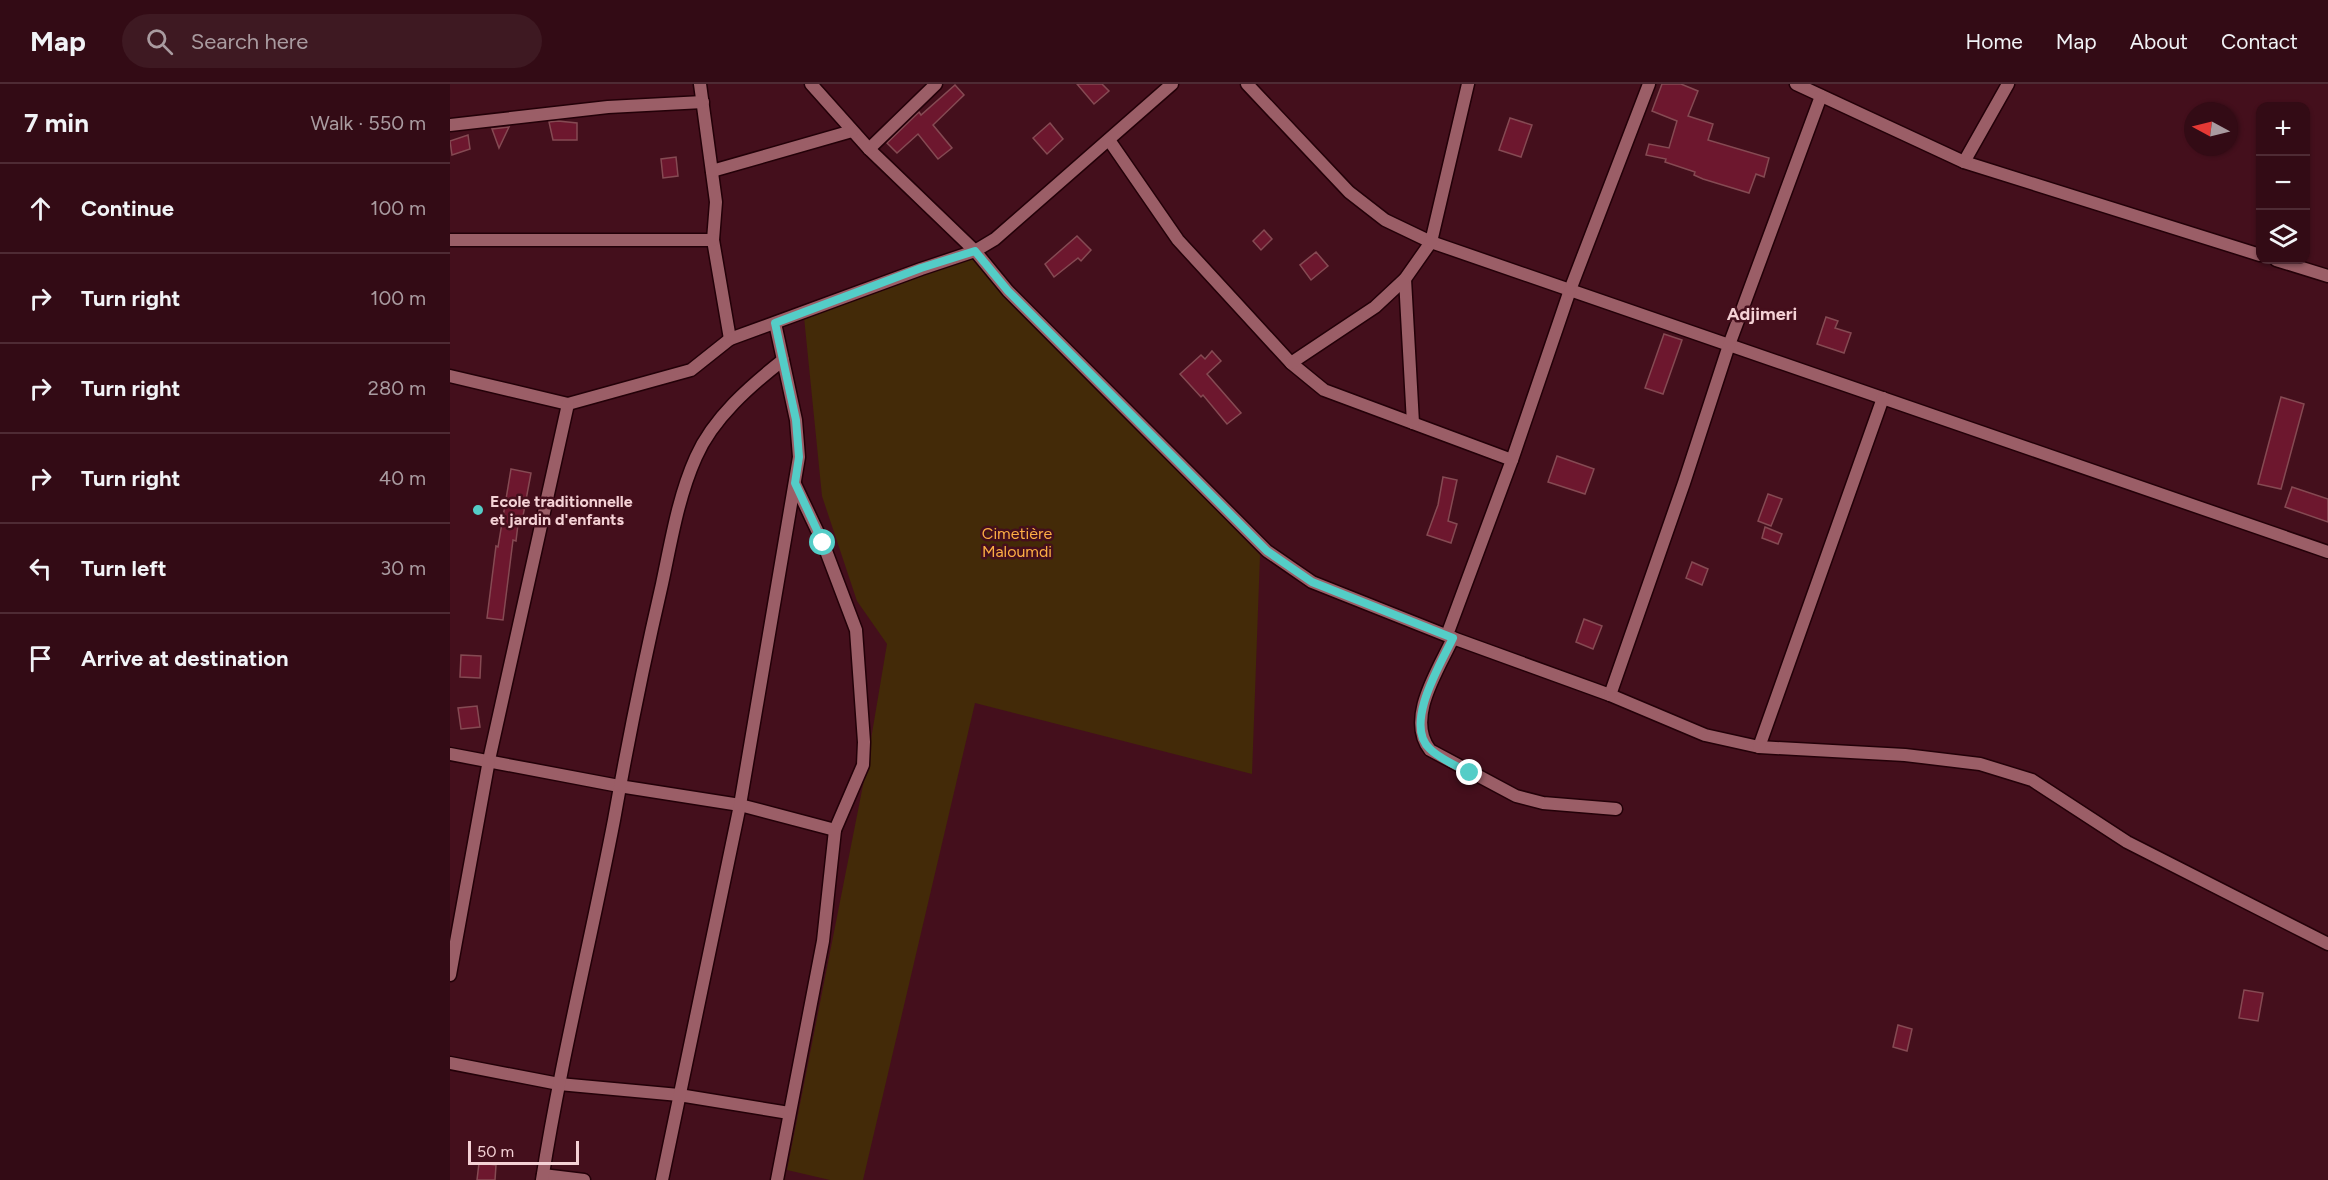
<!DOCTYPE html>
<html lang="en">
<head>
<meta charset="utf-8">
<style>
  :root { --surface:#330b15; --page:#3e1922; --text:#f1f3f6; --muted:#a99ba0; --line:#4e2b34 }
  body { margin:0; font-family:Figtree,sans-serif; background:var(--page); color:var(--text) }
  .controls { position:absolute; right:18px; top:18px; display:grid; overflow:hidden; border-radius:12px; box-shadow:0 2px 4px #0004 }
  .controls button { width:54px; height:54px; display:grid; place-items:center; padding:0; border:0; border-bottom:2px solid var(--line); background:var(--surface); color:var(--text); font:30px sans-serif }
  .compass { position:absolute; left:1734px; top:18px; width:54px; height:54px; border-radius:50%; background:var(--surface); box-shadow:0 2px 4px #0004; rotate:277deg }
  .scale { position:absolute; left:18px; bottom:15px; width:111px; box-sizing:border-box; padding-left:6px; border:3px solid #f4d1d5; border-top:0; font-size:16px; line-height:21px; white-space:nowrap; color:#f4d1d5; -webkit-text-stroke:4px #440f1c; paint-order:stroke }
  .stop { position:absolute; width:18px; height:18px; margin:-14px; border:4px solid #54cdc7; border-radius:50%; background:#fff }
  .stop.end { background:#54cdc7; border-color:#fff; box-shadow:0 2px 6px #0008 }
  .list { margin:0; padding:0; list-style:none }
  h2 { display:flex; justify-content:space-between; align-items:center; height:78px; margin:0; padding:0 24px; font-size:26px }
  h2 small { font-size:20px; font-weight:400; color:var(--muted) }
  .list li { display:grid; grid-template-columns:39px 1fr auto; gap:18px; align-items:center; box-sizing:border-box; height:90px; padding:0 24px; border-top:2px solid var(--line) }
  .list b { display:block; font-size:22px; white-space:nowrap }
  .list em { font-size:20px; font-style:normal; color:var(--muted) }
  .icon { flex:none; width:33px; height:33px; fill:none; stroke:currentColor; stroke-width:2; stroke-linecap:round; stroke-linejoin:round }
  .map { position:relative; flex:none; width:1878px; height:1096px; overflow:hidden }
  header { display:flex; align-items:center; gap:36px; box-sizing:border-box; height:84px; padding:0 30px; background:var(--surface); border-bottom:2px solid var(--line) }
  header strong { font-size:28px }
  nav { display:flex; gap:33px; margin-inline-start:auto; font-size:21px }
  .search { width:420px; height:54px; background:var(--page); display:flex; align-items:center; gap:15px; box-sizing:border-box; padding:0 21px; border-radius:33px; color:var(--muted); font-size:22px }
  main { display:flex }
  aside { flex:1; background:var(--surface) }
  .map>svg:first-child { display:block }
  .green { fill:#432a08 }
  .building { fill:#6d172e; stroke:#854a53; stroke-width:1.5 }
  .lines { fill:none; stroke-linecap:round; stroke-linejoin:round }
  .minor-casing { stroke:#230008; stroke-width:15 }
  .minor { stroke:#9b5e67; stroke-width:12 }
  .route { stroke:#54cdc7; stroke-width:8 }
  .poi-dot { fill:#54cdc7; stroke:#440f1c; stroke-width:2 }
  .labels { text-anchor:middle; stroke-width:5; stroke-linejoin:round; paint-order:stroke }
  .poi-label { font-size:16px; font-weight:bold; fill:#f4d1d5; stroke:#440f1c; text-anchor:start }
  .park-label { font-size:16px; fill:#fdae44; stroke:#440f1c }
  .neighbourhood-label { font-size:18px; font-weight:bold; fill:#f4d1d5; stroke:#440f1c }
</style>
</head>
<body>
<header>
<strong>Map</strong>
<div class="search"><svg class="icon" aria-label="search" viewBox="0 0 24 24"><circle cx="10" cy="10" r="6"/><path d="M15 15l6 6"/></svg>Search here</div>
<nav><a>Home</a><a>Map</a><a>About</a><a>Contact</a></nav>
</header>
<main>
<aside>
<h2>7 min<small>Walk · 550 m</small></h2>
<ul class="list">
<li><svg class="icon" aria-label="ahead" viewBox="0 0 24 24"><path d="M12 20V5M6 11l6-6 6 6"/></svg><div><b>Continue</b></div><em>100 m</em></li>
<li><svg class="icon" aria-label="right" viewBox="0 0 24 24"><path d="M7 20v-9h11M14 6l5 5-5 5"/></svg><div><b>Turn right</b></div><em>100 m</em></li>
<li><svg class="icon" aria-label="right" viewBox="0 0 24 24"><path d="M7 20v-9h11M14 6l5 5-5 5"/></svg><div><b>Turn right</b></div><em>280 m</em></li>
<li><svg class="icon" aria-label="right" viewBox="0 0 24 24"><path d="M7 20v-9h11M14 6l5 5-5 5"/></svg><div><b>Turn right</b></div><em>40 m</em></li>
<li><svg class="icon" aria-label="left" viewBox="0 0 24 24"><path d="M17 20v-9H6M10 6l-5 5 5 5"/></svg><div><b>Turn left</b></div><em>30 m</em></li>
<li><svg class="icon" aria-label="arrive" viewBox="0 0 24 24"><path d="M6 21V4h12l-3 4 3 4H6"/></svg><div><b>Arrive at destination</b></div></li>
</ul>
</aside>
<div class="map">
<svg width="1878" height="1096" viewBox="0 0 1878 1096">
  <rect width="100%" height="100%" fill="#440f1c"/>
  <!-- green -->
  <polygon class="green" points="521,174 810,471 802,690 525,619 413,1096 380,1096 337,1086 415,691 437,560 407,517 372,412 353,223"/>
  <!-- building -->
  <g class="building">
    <polygon points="627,0 652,0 659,7 644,20"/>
    <polygon points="1212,0 1231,0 1248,7 1238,32 1263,40 1258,56 1319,74 1314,93 1306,90 1299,109 1253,95 1244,91 1245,88 1215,78 1216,75 1196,71 1199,60 1219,64 1227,37 1202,27"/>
    <polygon points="505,1 514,11 483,41 502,64 488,75 468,50 447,69 437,59 469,28 471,31"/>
    <polygon points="1060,34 1082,41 1071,73 1049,66"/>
    <polygon points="108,37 127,39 127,56 103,56 99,38"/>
    <polygon points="600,39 613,55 597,70 583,54"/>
    <polygon points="59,43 49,64 42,45"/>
    <polygon points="18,51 20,65 2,71 0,57"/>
    <polygon points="226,73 228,92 213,94 211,75"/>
    <polygon points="814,146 822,155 811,166 803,157"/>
    <polygon points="627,152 641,166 631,177 628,174 604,193 595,180"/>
    <polygon points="866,168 878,182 861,196 850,181"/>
    <polygon points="1376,233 1388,237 1385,244 1401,249 1394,269 1367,260"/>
    <polygon points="1214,250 1232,256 1213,310 1195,304"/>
    <polygon points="762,267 771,277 757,290 791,329 777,340 753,311 751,313 730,290 751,271 755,275"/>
    <polygon points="1831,313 1854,320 1831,405 1808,400"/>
    <polygon points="1107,372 1144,385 1135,410 1098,398"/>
    <polygon points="61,385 81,389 73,432 69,432 66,457 63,456 53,536 37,534 46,462 48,463"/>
    <polygon points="993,393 1007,396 998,437 1007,440 1001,459 977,451 988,421"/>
    <polygon points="1842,403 1878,415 1878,438 1835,423"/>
    <polygon points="1318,410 1332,415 1321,442 1308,437"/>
    <polygon points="1315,443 1332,450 1328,460 1312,454"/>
    <polygon points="1242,478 1258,485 1252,501 1236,494"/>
    <polygon points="1134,535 1152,542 1143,565 1126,558"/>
    <polygon points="11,571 31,572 30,594 10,593"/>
    <polygon points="27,622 30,643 11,645 8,624"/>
    <polygon points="1794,906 1813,909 1808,937 1789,934"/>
    <polygon points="1448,941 1462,945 1457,967 1443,963"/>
    <polygon points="29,1079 46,1081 45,1096 27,1096"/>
  </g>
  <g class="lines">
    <!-- minor casing -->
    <g class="minor-casing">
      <g id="minor">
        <polyline points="250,0 266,118 263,156 280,255"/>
        <polyline points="361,0 419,65 525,167 558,207 817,467 862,498 1003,554 1160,611 1255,651 1309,663 1455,671 1530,680 1582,696 1677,758 1878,860"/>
        <polyline points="797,0 899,108 935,136 981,158 1878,468"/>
        <polyline points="1346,0 1514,78 1810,171"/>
        <polyline points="0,41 158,23 253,18"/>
        <polyline points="659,56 728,156 841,279 874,306 1062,376"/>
        <polyline points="419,65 486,0"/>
        <polyline points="1514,78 1558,0"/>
        <polyline points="262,87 402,47"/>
        <polyline points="0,156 263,156"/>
        <polyline points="1826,176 1878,192"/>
        <polyline points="955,195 963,339"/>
        <polyline points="841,279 925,223 955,195 981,158 1018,0"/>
        <polyline points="0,292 118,320 241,286 280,255 471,185 525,167 545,155 722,0"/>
        <polyline points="997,551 1062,376 1120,206 1199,0"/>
        <path d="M1003,554C989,585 955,634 980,666L1066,712L1093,719L1166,725"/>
        <polyline points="1160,611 1234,399 1279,261 1371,12"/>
        <polyline points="1309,663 1433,314"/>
        <polyline points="0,670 169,702 290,721 385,746"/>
        <polyline points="0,891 39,676 118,320"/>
        <polyline points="0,979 109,1000 229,1011 339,1029"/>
        <polyline points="93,1091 134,1096"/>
        <path d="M92,1096C111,975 141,856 164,736C178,657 194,578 212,500C221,458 228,413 246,373C263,334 300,302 333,276"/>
        <polyline points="212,1096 290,721 349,373 346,336 325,239"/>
        <polyline points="327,1096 373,857 385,746 413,681 414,658 406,546 373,459 345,400"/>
      </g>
    </g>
    <!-- minor -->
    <use href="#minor" class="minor"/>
  </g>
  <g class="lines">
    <!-- route -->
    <path class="route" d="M373,459L345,399L349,373L346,336L325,239L471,184L525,167L558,207L817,467L862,498L1003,554C991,579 953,641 980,665C990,675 1007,682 1020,689"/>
  </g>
  <!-- markers -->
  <circle class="poi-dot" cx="28" cy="426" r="6"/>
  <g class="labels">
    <!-- poi labels -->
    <g class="poi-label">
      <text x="40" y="423">Ecole traditionnelle<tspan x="40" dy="18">et jardin d'enfants</tspan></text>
    </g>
    <!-- park labels -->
    <g class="park-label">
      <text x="567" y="455">Cimetière<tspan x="567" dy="18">Maloumdi</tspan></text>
    </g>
    <!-- neighbourhood labels -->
    <g class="neighbourhood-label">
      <text x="1312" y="236">Adjimeri</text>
    </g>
  </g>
</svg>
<div class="controls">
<button>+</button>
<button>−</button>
<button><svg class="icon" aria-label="layers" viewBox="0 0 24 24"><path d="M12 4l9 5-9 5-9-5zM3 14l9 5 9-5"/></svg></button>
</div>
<svg class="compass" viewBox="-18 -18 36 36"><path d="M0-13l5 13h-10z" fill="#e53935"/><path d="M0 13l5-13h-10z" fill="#a99ba0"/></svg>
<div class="scale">50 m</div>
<div class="stop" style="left:373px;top:459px"></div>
<div class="stop end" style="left:1020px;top:689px"></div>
</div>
</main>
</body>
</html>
